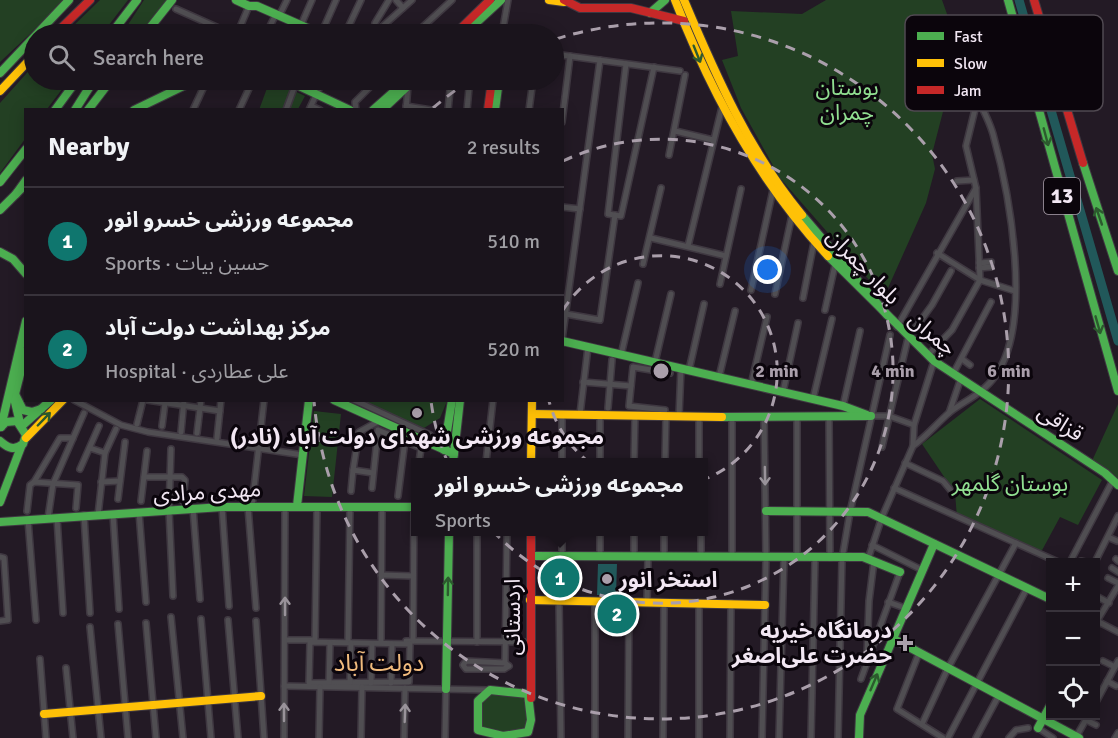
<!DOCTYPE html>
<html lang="en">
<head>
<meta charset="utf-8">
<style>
  :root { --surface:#1a141c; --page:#272129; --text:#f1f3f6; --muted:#9f9ea3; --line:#38333b; --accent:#0f766e }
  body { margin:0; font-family:Signika,"Noto Sans Arabic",sans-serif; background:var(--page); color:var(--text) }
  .controls { position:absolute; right:18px; bottom:18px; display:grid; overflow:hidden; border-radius:0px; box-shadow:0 3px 15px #0003 }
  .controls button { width:54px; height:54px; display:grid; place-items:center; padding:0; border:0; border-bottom:2px solid var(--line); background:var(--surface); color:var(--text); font:30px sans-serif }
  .you { position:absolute; left:768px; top:270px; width:21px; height:21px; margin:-15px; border:4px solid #fff; border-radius:50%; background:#1a73e8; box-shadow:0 0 0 9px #1a73e833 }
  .badge { display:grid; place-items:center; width:39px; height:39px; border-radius:50%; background:var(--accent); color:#fff; font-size:20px; font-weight:700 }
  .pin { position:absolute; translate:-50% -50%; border:3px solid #fff; box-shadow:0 2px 6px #0006 }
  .popup { position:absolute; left:411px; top:458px; width:297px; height:78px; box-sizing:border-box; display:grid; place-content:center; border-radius:0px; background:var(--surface); filter:drop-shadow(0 2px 4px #0005); font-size:20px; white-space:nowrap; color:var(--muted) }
  .popup b { font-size:22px; color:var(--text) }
  .popup::after { content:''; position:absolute; left:50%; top:100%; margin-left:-12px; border:12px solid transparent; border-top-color:var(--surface) }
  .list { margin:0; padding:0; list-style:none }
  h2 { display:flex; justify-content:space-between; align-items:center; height:78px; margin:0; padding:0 24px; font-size:26px }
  h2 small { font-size:20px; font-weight:400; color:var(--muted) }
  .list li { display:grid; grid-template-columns:39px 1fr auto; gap:18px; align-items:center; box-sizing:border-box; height:108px; padding:0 24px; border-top:2px solid var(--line) }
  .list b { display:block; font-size:22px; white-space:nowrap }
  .list p { margin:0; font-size:20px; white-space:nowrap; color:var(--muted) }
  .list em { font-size:20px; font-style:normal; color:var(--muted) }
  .icon { flex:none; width:33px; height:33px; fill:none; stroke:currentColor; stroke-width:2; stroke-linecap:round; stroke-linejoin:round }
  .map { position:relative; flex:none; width:1118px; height:738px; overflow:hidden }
  .search { position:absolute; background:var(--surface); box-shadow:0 3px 15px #0003; left:24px; top:24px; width:540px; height:66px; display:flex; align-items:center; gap:15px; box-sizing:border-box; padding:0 21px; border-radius:33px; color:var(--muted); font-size:22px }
  .panel { position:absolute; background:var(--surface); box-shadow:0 3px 15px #0003; left:24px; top:108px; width:540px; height:294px; border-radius:0px }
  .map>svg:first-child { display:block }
  .green { fill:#234023 }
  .water { fill:#21585a }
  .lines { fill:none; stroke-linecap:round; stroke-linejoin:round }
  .river { stroke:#21585a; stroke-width:9 }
  .street-casing { stroke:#3f3841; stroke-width:8 }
  .fast-casing { stroke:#3f3841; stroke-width:10 }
  .slow-casing { stroke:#3f3841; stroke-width:10 }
  .jam-casing { stroke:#3f3841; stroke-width:10 }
  .street { stroke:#504e52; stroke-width:5 }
  .fast { stroke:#4caf50; stroke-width:8 }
  .slow { stroke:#ffc107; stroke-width:8 }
  .jam { stroke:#c62828; stroke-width:8 }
  .oneway { stroke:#2c5a2e }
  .oneway2 { stroke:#99939a }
  .ring { fill:none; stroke:#aa9fab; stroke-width:3; stroke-dasharray:10 8 }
  .poi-dot { fill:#aa9fab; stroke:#0b050c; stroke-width:2 }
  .labels { text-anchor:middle; stroke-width:6; stroke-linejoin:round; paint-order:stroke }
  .shield { fill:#0b050c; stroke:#ada3ae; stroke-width:1.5 }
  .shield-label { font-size:21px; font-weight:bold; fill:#f2e7f3 }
  .park-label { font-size:22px; fill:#91df91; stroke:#0b050c }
  .street-label { font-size:22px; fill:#f2e7f3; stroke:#0b050c }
  .poi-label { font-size:22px; font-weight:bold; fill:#f2e7f3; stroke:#0b050c }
  .neighbourhood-label { font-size:24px; fill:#f1bb7d; stroke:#0b050c }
  .key { fill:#0b050c; stroke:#504951; stroke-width:1.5 }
  .key-label { font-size:16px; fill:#f2e7f3 }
  .centre { fill:#aa9fab; stroke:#0b050c; stroke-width:3 }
  .ring-label { font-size:18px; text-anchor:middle; font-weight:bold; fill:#aa9fab; stroke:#0b050c; stroke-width:6; stroke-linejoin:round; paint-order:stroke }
</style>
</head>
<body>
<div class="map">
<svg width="1118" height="738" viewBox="0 0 1118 738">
  <rect width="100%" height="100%" fill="#231a25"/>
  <!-- green -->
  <g class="green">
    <polygon points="0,0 66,0 0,62"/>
    <polygon points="100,0 128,0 102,34 65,34"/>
    <polygon points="144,0 168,0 141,34 122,34"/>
    <polygon points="826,0 942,0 962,56 953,73 932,154 935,169 926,203 884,297 780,178 741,108 722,60 738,56 731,11 802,14"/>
    <polygon points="34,65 34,80 69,80 47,109 26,110 25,139 0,173 0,103"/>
    <polygon points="270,80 305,96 298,109 259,110"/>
    <polygon points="980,399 1102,480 1078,525 1060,517 1040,554 957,517 955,493 922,444"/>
    <polygon points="362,401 447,400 447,401 440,418 424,428"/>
    <polygon points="1118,404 1118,480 1092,461"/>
    <polygon points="314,411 341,414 332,497 304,496"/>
    <polygon points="571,561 572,596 548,595 548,562"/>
    <path d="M489,694C506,694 527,689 527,711C527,718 527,724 524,730C516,735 509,734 501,734C475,734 481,721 481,701Z"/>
  </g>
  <!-- water -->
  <polygon class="water" points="598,564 617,564 616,595 597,595"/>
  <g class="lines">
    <!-- river -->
    <polyline class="river" points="1019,0 1118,341"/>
    <!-- street casing -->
    <g class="street-casing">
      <g id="street">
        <polyline points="396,0 403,8"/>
        <polyline points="176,9 232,34"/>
        <polyline points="279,16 287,0"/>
        <polyline points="375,23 389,0"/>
        <polyline points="301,25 312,0"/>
        <polyline points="237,34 249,6"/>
        <polyline points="266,34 276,14"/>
        <polyline points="291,34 296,23"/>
        <polyline points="321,34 336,0"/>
        <polyline points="345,34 361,0"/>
        <polyline points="374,34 412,0"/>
        <polyline points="415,34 452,0"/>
        <polyline points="502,34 508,0"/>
        <polyline points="554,54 680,71"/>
        <polyline points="626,64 608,214 621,216 654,67"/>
        <polyline points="161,80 179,87"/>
        <polyline points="311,106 320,110"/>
        <polyline points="406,106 431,110"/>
        <polyline points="193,110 207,80"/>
        <polyline points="239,110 252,82"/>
        <polyline points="286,110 297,80"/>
        <polyline points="309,110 323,80"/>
        <polyline points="356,110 355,102 377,80"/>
        <polyline points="406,110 408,86"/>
        <polyline points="448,110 451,80"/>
        <polyline points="467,110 469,88"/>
        <polyline points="529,110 533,80"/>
        <polyline points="562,122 570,56"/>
        <polyline points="675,131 713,140"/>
        <polyline points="669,155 685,75"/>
        <polyline points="957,181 974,180"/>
        <polyline points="562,207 580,209"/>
        <polyline points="651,238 726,256"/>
        <polyline points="688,246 722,107"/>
        <polyline points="937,253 980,280 1015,291"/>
        <polyline points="979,263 991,262"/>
        <polyline points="643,264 661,188"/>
        <polyline points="979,268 991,267"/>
        <polyline points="720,284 741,189"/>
        <polyline points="751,290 773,190"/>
        <polyline points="775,294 792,215"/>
        <polyline points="803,298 814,242"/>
        <polyline points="825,310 835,265"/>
        <polyline points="566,314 600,320 615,215"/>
        <polyline points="897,327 976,188"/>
        <polyline points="562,340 600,60"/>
        <polyline points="621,355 638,283"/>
        <polyline points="928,355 952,330 980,280 976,188 966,146 977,101"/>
        <polyline points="962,359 970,365"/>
        <polyline points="655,362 671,294"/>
        <polyline points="689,370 704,304"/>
        <polyline points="953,374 991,302"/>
        <polyline points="719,377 735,311"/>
        <polyline points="583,382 631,386"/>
        <polyline points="751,385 767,317"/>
        <polyline points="783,392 798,323"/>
        <polyline points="813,399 832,319"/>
        <polyline points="74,400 121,425 148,432 303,455"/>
        <polyline points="147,400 220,411"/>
        <polyline points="354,400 430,435 429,443"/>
        <polyline points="843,406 860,331"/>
        <polyline points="608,408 612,360"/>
        <polyline points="665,410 629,406 633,367 670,373"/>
        <polyline points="949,413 961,378"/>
        <polyline points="562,414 562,462"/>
        <polyline points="580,414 588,347"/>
        <polyline points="600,415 600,462"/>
        <polyline points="679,416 681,368"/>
        <polyline points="699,416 699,462"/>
        <polyline points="871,416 889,416 914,425"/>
        <polyline points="829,418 830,558"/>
        <polyline points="137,424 143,400"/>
        <polyline points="162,426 165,403"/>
        <polyline points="181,432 184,400"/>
        <polyline points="197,433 201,400"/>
        <polyline points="217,438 221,400"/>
        <path d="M913,446C927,436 937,423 950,412C966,400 984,393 996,375C1033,321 1010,195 993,134C987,113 973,92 964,72"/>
        <polyline points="882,447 908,338 932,305 951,271"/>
        <polyline points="90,448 105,453"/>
        <polyline points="171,449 169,510 173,596"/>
        <polyline points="486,462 493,400"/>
        <polyline points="634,462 635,415"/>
        <polyline points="665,462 666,416"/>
        <polyline points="905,463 943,481 953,493"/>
        <polyline points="80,469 99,426"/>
        <polyline points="353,470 359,432 379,421"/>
        <polyline points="144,477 182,477 185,480 183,501"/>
        <polyline points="34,482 60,438 73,438"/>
        <polyline points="101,482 120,481"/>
        <polyline points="372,488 378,430 421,448 419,462"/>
        <polyline points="894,488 1058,562"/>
        <polyline points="351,491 353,470 373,473"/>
        <polyline points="398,496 405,440"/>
        <polyline points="415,496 416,491"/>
        <polyline points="118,499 125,442"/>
        <polyline points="141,501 147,451"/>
        <polyline points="252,506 264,400"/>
        <polyline points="222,507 229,606"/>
        <polyline points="248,507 256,608"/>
        <polyline points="193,508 200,599"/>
        <polyline points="27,511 30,485 34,482 78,485 76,508"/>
        <polyline points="139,512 146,602"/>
        <polyline points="113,514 119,609"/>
        <polyline points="84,515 90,613"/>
        <polyline points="98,515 105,453 116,429"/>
        <polyline points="882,517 913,446 914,425 934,361"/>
        <polyline points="48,518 53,484 84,413"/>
        <polyline points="57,518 63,613"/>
        <polyline points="28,520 36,620"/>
        <polyline points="562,532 562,556"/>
        <polyline points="600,532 600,556"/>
        <polyline points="701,532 701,557"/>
        <polyline points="1108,537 1117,541"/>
        <polyline points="872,545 922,570"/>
        <polyline points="0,557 4,558 8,620 0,621"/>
        <polyline points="634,557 634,532"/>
        <polyline points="664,557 664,532"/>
        <polyline points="732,557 732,417"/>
        <polyline points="797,558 797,418"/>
        <polyline points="868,559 881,520"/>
        <polyline points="1116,559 1118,561"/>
        <polyline points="1081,561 1085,562"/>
        <polyline points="1070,562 1112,482"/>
        <polyline points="1095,562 1118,516"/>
        <polyline points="1112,568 1118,572"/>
        <polyline points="381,575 413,576"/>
        <polyline points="1108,578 1118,583"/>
        <polyline points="1118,586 1097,621 1118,632"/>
        <polyline points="1098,597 1109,603"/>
        <polyline points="559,601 561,738"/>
        <polyline points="595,601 595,738"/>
        <polyline points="647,602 648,557"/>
        <polyline points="888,602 905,608"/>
        <polyline points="699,603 699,738"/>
        <polyline points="171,617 183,738"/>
        <polyline points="201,619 211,738"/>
        <polyline points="228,620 238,738"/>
        <polyline points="256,621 264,738"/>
        <polyline points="146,623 156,738"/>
        <polyline points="118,624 128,738"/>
        <polyline points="90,627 101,738"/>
        <polyline points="285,640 313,640"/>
        <polyline points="315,640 317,506"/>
        <polyline points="348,641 350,506"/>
        <polyline points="381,641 382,507"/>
        <polyline points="406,641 530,642"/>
        <polyline points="413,641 414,507"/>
        <polygon points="310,642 410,644 409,682 309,683"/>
        <polyline points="477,642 477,532"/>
        <polyline points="919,653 897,709 943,738"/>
        <polyline points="867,655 869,601 874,561"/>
        <polyline points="40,659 46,738"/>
        <polyline points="1103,661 1115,667"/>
        <polyline points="505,663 466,661 463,665 466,669 504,669 509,666 505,663 507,532"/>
        <polyline points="66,668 73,738"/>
        <polyline points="861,679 900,572"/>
        <polyline points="1107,681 1116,686"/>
        <polyline points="329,683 330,643"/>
        <polyline points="350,683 351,643"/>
        <polyline points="371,683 372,644"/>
        <polyline points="391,683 392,644"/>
        <polyline points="284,686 490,690"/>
        <polyline points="1096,702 1118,661"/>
        <polyline points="1086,720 1096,725"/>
        <polyline points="922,724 948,668 1016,543"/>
        <polyline points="1038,728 1053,738"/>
        <polyline points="1076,737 1088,716"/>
        <polyline points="284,738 285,506"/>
        <polyline points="319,738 320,687"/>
        <polyline points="361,738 362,687"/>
        <polyline points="404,738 405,688"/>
        <polyline points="445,738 446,689"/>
        <polyline points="628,738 629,602"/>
        <polyline points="663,738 664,603"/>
        <polyline points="730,738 731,603"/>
        <polyline points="762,738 766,558 764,417"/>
        <polyline points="779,738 784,558"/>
        <polyline points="811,738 815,558"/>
        <polyline points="838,738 842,559 850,512 890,335"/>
        <polyline points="948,738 1027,588"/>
        <polyline points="976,738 999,695"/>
        <polyline points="1009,738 1016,730 1028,728"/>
        <polyline points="1115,738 1118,733"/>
      </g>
    </g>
    <!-- fast casing -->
    <g class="fast-casing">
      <g id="fast">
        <polyline points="236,0 249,6 257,6 321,34"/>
        <polyline points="1008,0 1118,391"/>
        <polyline points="650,13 665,0"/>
        <polyline points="111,34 137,0"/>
        <polyline points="145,34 172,0"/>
        <polyline points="464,34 501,0"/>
        <polyline points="0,73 69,0"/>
        <polyline points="232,80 245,85 253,80"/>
        <polyline points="286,80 350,110"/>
        <polyline points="55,110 77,80"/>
        <polyline points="75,110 94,80"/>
        <polyline points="88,110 111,80"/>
        <polyline points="134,110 196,80"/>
        <polyline points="373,110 407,80"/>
        <polyline points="382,110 414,80"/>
        <polyline points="495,110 499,80"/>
        <polyline points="1083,163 1118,271"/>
        <polyline points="0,182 26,149"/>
        <polyline points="16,194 26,180"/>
        <polyline points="0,210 21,189"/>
        <polyline points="802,215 887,315"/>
        <polyline points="0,252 13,259 26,274"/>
        <polyline points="828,256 934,361 1105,473 1118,485"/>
        <polyline points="562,341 843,406 867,415"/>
        <polyline points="15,394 23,410 32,412 41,409"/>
        <polyline points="334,400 454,454"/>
        <polyline points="722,417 871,416"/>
        <polyline points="20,423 14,398 26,351"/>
        <polyline points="23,425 51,400"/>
        <polyline points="1,427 26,321"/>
        <path d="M0,441C8,448 14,451 23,444L26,435L17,421L6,422L1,427"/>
        <polyline points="444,450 452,400"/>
        <polyline points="453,462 460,400"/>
        <polyline points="0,502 21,447"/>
        <polyline points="297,506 309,400"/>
        <polyline points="766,511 868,512 1050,599"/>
        <polyline points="0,522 222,507 416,507"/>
        <polyline points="531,556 863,557 900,572"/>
        <polyline points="1096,620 1096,625"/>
        <polyline points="892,638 1079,738"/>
        <polyline points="446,689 449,532"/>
        <polygon points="490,690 528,694 531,720 528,732 503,736 478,730 478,701"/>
        <polyline points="1038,728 1050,706"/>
        <polyline points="859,738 860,715 934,544"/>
      </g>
    </g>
    <!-- slow casing -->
    <g class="slow-casing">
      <g id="slow">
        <polyline points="549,0 564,2"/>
        <path d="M675,0C711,93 759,182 828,256"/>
        <path d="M684,0C716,76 749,151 802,215"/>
        <polyline points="0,91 34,55"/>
        <polyline points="532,414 722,417"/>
        <polyline points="26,438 63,400"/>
        <polyline points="531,462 532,400"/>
        <polyline points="530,600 765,605"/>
        <polyline points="44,714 261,696"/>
      </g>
    </g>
    <!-- jam casing -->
    <g class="jam-casing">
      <g id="jam">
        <polyline points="564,0 580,8 631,8 684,21"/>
        <polyline points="1034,0 1083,163"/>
        <polyline points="55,34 90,0"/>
        <polyline points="455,34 490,0"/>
        <polyline points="488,110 492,80"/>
        <polyline points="531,532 531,698"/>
      </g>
    </g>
    <!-- street -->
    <use href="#street" class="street"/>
    <!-- fast -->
    <use href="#fast" class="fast"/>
    <!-- slow -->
    <use href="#slow" class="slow"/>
    <!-- jam -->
    <use href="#jam" class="jam"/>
  </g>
  <!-- one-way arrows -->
  <defs><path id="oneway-shaft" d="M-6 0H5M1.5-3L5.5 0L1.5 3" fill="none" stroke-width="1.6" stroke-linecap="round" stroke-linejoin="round" transform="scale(1.5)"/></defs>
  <g class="oneway">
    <use href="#oneway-shaft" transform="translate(697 54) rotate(68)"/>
    <use href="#oneway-shaft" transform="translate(1046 137) rotate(75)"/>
    <use href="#oneway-shaft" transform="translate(1099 216) rotate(-109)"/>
    <use href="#oneway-shaft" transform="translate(1098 325) rotate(74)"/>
    <use href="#oneway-shaft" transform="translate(44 419) rotate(-46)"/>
    <use href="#oneway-shaft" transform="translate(448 586) rotate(-89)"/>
    <use href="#oneway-shaft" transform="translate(874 682) rotate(-67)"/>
  </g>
  <g class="oneway2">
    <use href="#oneway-shaft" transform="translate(765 476) rotate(89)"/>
    <use href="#oneway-shaft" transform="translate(285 606) rotate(-90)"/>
    <use href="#oneway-shaft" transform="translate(284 712) rotate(-90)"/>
    <use href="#oneway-shaft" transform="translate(405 713) rotate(-88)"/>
  </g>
  <!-- distance rings -->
  <g class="ring">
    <path d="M563 310A116 116 0 1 1 549 401"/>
    <path d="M563 161A232 232 0 1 1 431 401"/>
    <path d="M433 108A348 348 0 0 1 469 81M556 39A348 348 0 1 1 314 401"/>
  </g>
  <!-- markers -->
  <g class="poi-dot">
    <circle cx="417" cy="413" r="6"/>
    <circle cx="607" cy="579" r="6"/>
    <path d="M902 634h6v6h6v6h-6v6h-6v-6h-6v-6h6z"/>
  </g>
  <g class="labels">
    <!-- shield labels -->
    <rect class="shield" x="1044" y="178" width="36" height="36" rx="4.5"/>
    <g class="shield-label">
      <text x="1062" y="203">13</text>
    </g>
    <!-- park labels -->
    <g class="park-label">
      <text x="847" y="95">بوستان<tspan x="847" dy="25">چمران</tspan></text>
      <text x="1010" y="491">بوستان گلمهر</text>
    </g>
    <!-- street labels -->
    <g class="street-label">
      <text transform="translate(864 266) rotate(46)" y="8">بلوار چمران</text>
      <text transform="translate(933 333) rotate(41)" y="8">چمران</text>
      <text transform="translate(1061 422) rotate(33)" y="8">قزاقی</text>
      <text transform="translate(207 491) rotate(-3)" y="8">مهدی مرادی</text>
      <text transform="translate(512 617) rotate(-90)" y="8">اردستانی</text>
    </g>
    <!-- poi labels -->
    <g class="poi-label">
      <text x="417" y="444">مجموعه ورزشی شهدای دولت آباد (نادر)</text>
      <text x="619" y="587" text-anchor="start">استخر انور</text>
      <text x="892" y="638" text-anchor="end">درمانگاه خیریه<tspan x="892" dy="25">حضرت علی‌اصغر</tspan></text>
    </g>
    <!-- neighbourhood labels -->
    <g class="neighbourhood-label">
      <text x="379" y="671">دولت آباد</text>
    </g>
  </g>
  <!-- legend -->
  <rect x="905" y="15" width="198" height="96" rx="9" class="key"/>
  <rect x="917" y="32" width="27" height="8" fill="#4caf50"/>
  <rect x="917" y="59" width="27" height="8" fill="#ffc107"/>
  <rect x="917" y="86" width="27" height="8" fill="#c62828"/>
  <g class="key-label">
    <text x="954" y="42">Fast</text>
    <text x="954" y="69">Slow</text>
    <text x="954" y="96">Jam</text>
  </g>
  <circle cx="661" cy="371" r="9" class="centre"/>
  <g class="ring-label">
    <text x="777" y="377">2 min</text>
    <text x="893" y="377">4 min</text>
    <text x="1009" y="377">6 min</text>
  </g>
</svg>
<div class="controls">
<button>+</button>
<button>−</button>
<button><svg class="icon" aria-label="locate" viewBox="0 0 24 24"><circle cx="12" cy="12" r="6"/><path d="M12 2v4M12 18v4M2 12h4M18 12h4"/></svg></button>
</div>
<div class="you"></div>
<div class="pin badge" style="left:560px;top:578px">1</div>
<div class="popup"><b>مجموعه ورزشی خسرو انور</b>Sports</div>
<div class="pin badge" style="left:617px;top:614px">2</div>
<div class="search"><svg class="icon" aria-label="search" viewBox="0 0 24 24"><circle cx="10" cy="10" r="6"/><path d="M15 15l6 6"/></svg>Search here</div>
<section class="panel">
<h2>Nearby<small>2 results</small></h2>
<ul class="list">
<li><span class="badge">1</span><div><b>مجموعه ورزشی خسرو انور</b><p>Sports · حسین بیات</p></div><em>510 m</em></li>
<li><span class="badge">2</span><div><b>مرکز بهداشت دولت آباد</b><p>Hospital · علی عطاردی</p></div><em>520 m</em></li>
</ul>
</section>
</div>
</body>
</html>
